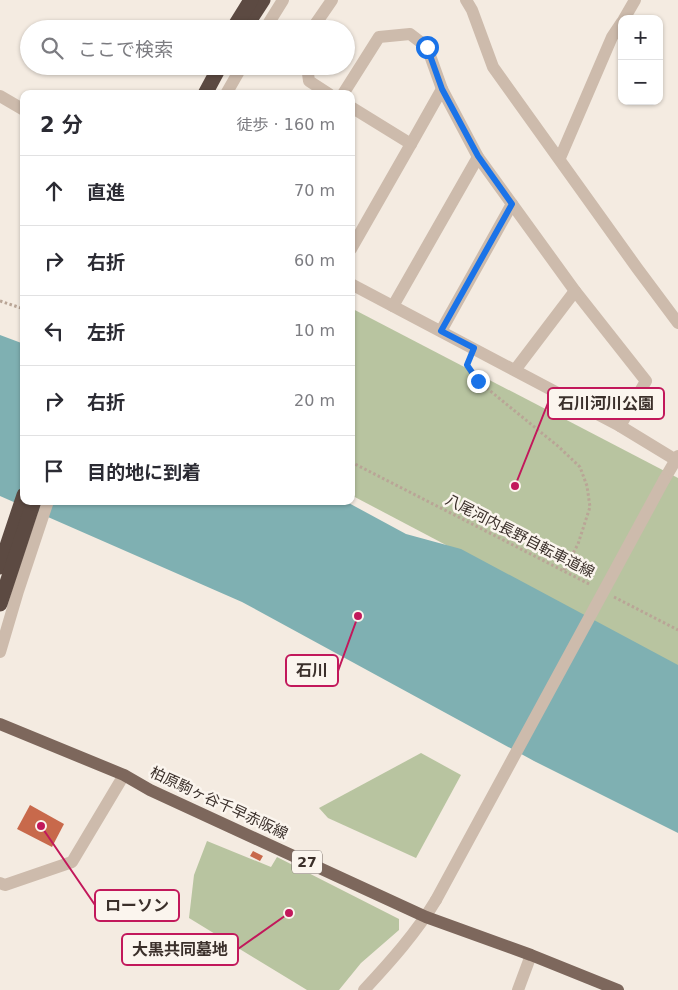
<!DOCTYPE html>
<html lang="ja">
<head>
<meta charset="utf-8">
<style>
  :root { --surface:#fff; --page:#f2f2f3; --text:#2b2b33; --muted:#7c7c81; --line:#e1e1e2 }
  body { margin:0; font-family:"DejaVu Sans","Noto Sans JP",sans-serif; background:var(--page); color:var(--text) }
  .controls { position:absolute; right:15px; top:15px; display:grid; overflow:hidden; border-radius:10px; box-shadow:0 1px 4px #0004 }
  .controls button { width:45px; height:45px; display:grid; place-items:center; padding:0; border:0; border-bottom:1px solid var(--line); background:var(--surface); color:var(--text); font:25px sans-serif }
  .stop { position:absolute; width:15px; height:15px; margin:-11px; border:4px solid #1a73e8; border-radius:50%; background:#fff }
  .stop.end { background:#1a73e8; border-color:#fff; box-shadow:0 1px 5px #0008 }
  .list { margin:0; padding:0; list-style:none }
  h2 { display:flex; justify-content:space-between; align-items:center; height:65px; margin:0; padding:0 20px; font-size:21px }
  h2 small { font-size:16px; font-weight:400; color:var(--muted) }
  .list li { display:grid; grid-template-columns:32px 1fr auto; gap:15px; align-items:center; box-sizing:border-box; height:70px; padding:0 20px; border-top:1px solid var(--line) }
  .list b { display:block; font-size:19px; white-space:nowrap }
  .list em { font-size:16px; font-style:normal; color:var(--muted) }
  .icon { flex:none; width:28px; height:28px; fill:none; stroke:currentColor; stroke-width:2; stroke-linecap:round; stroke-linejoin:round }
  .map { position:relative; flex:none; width:678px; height:990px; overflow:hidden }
  .search { position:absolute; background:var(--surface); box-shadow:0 1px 4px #0004; left:20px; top:20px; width:335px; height:55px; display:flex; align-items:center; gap:12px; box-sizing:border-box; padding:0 18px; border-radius:28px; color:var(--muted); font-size:19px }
  .panel { position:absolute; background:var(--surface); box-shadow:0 1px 4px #0004; left:20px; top:90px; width:335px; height:415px; border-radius:10px }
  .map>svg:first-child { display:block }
  .green { fill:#b8c4a0 }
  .water { fill:#7fb0b2 }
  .building { fill:#c8694b }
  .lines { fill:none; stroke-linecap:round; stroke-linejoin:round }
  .path { stroke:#b9a596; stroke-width:3; stroke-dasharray:2.5 2.5; stroke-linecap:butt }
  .minor { stroke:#cdbbac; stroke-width:12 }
  .major { stroke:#7d675c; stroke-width:12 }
  .highway { stroke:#5c4a42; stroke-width:15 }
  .minor-bridge { stroke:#cdbbac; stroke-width:12 }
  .highway-bridge { stroke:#5c4a42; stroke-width:15 }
  .route { stroke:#1a73e8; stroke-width:6 }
  .labels { text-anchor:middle; stroke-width:5; stroke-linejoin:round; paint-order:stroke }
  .shield { fill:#fbf5ee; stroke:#756b66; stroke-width:1 }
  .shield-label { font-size:14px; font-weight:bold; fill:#3b302b }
  .street-label { font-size:15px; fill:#3b302b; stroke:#fbf5ee }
  .leader { fill:none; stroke:#c2185b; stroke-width:2 }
  .callout-dot { fill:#c2185b; stroke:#fbf5ee; stroke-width:2 }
  .callout { fill:#fbf5ee; stroke:#c2185b; stroke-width:2 }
  .callout-label { font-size:16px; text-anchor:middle; font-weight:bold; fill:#3b302b }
</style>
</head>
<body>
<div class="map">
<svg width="678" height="990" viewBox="0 0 678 990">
  <rect width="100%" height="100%" fill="#f4ebe1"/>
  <!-- green -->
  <g class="green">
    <polygon points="351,308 678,478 678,667 351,495"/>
    <polygon points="421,753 461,775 416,858 328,818 319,808"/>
    <polygon points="207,841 271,867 277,857 399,919 399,930 361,963 339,990 307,990 189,918 194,875"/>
  </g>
  <!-- water -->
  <polygon class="water" points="0,335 24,344 24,501 345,501 406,534 461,549 678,665 678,833 534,761 242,602 0,496"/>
  <!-- building -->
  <g class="building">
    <polygon points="30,805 64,824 52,847 17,829"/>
    <polygon points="253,851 263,856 260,861 250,856"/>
  </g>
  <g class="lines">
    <!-- path -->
    <g class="path">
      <polyline points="0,301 24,309"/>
      <polyline points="469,361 467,365 478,381 559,447 580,467 587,486 590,507 578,544 564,570"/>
      <polyline points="351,462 591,585"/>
      <polyline points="614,597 678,630"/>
    </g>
    <!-- minor -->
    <g class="minor">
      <polyline points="466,0 472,10 493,67 637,268 678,323"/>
      <polyline points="624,19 635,0"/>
      <polyline points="265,29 283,0"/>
      <polyline points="312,29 332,0"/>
      <polyline points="307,66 309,81 329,94"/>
      <polyline points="226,94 242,66"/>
      <polyline points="343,94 379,37 410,34 427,47 442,89"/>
      <polyline points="0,96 24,110"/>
      <polyline points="351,107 411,144 442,89 478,157 575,291 646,381 620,426"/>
      <polyline points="560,158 612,37 622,22"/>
      <polyline points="351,249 411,144"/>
      <polyline points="351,284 620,426 676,460"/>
      <polyline points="393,306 478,157"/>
      <polyline points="441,331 512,204"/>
      <polyline points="515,370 575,291"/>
      <polyline points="664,480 678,456"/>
      <polyline points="0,652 18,591 48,501"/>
      <polyline points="0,883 5,885 72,862 124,775"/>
      <path d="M364,990C391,961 416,933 436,900"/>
      <polyline points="518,990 531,955"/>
    </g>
    <!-- major -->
    <polyline class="major" points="0,724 124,775 150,790 426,917 531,955 618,990"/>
    <!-- highway -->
    <g class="highway">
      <polyline points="244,29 263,0"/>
      <polyline points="205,94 220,66"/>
      <polyline points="0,567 24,495"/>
      <polyline points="0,604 34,501"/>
    </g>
    <!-- minor-bridge -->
    <polyline class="minor-bridge" points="436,900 664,480"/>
    <!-- highway-bridge -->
    <polyline class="highway-bridge" points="233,29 251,0"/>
  </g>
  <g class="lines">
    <!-- route -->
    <polyline class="route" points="427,47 442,89 478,156 512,204 441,331 474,348 467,365 478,381"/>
  </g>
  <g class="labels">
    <!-- shield labels -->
    <rect class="shield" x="292" y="850.5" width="30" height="23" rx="4"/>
    <g class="shield-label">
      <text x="307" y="867">27</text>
    </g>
    <!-- street labels -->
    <g class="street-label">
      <text transform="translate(520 536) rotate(27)" y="5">八尾河内長野自転車道線</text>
      <text transform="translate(219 803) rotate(25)" y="5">柏原駒ヶ谷千早赤阪線</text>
    </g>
  </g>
  <!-- callouts -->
  <path class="leader" d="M515 486L548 403M358 616L338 671M41 826L95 905M289 913L238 949"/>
  <g class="callout-dot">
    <circle cx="515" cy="486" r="5"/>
    <circle cx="358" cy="616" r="5"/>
    <circle cx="41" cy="826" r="5"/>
    <circle cx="289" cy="913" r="5"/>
  </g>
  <g class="callout">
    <rect x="548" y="388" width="116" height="31" rx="5"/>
    <rect x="286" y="655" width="52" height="31" rx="5"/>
    <rect x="95" y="890" width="84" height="31" rx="5"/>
    <rect x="122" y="934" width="116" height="31" rx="5"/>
  </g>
  <g class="callout-label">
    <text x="606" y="409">石川河川公園</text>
    <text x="312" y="676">石川</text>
    <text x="137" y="911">ローソン</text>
    <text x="180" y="955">大黒共同墓地</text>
  </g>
</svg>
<div class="controls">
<button>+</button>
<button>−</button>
</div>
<div class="stop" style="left:427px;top:47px"></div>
<div class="stop end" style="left:478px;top:381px"></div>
<div class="search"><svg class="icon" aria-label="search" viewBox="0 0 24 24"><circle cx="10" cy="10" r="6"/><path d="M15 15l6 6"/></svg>ここで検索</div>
<section class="panel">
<h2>2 分<small>徒歩 · 160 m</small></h2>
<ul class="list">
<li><svg class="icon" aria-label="ahead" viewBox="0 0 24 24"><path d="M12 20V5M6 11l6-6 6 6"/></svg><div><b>直進</b></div><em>70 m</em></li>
<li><svg class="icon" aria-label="right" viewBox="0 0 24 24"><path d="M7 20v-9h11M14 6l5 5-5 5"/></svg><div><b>右折</b></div><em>60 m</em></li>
<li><svg class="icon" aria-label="left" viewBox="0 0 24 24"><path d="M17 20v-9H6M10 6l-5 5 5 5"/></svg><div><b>左折</b></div><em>10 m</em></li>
<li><svg class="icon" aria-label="right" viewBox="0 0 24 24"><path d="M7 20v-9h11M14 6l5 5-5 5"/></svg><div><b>右折</b></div><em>20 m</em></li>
<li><svg class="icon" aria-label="arrive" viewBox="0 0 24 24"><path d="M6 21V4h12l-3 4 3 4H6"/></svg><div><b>目的地に到着</b></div></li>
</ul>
</section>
</div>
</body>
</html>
